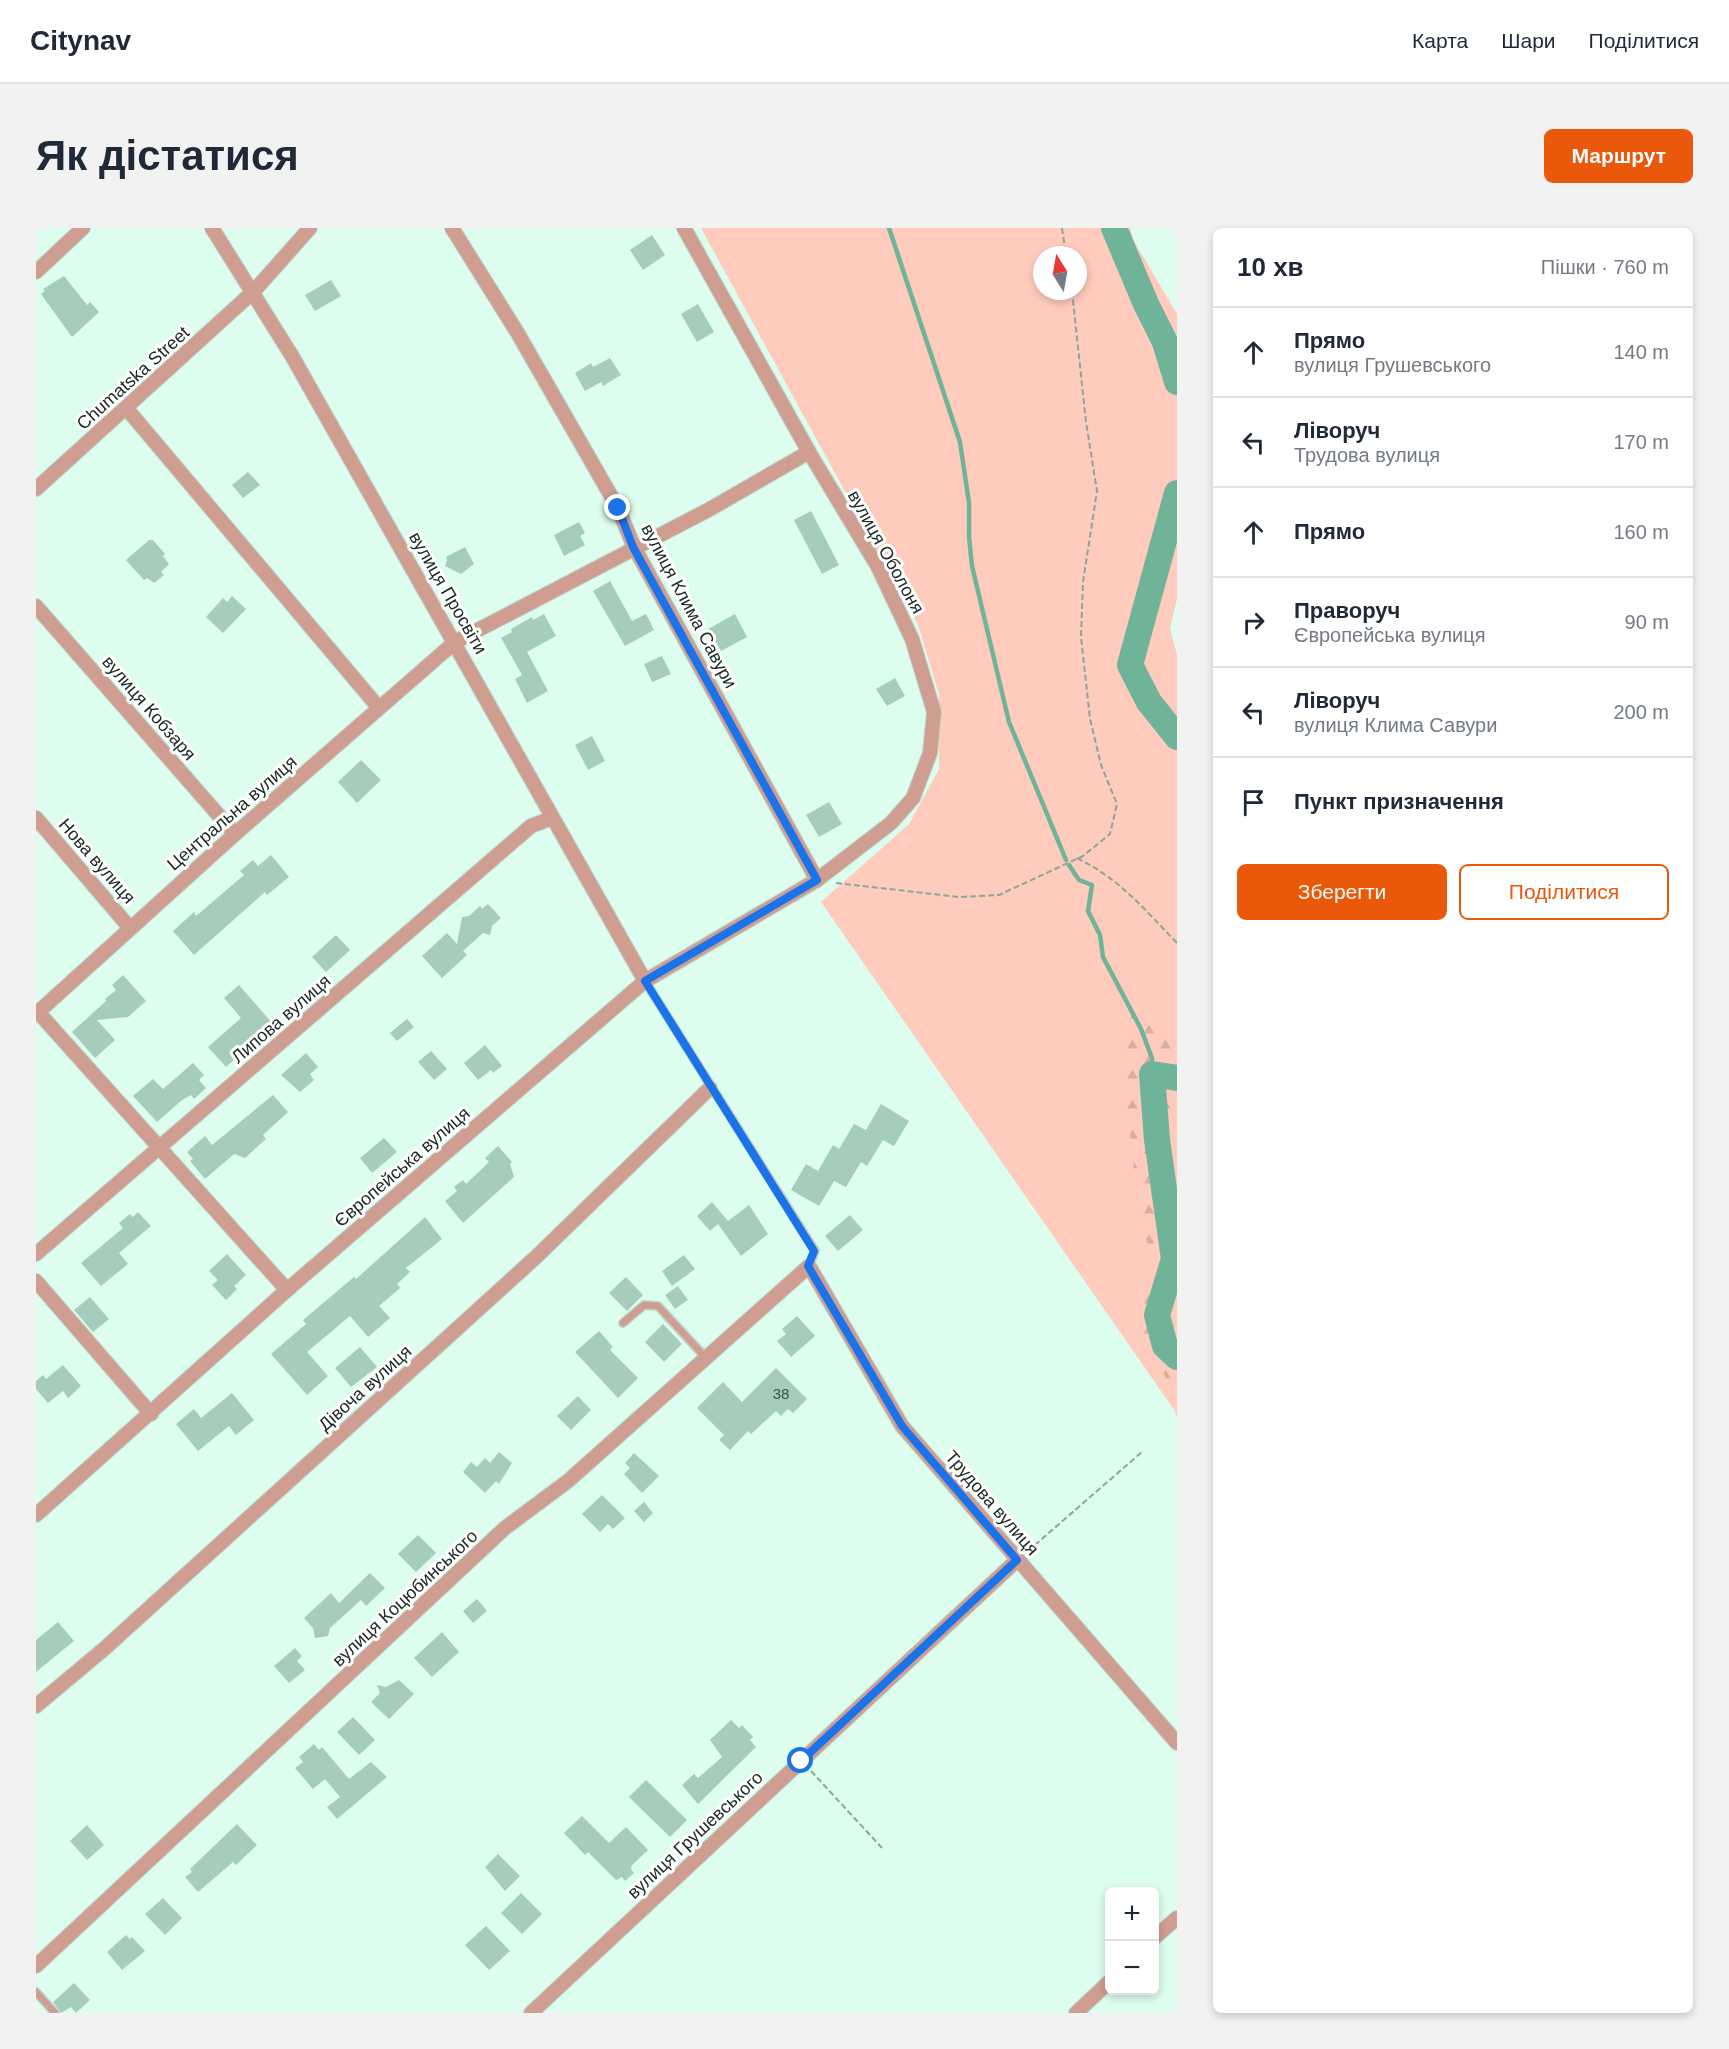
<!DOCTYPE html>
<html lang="uk">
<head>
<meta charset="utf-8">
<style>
  :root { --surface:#fff; --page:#f2f2f3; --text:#1f2937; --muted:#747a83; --line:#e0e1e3; --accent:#ea580c }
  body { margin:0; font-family:Helvetica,sans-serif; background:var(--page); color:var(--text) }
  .controls { position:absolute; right:18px; bottom:18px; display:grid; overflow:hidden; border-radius:9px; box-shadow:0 3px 9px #0003 }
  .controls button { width:54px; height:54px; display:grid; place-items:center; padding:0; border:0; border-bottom:2px solid var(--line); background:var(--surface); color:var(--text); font:30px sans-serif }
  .compass { position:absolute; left:997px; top:18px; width:54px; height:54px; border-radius:50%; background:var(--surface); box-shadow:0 3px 9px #0003; rotate:349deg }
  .stop { position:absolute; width:18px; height:18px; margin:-14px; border:4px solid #1a73e8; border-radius:50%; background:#fff }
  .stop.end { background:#1a73e8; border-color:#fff; box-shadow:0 2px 6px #0008 }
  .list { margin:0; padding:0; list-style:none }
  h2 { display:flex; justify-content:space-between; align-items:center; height:78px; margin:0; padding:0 24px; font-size:26px }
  h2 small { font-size:20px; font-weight:400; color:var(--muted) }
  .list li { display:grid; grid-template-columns:39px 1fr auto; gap:18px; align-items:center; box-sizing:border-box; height:90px; padding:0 24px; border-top:2px solid var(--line) }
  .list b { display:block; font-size:22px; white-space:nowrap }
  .list p { margin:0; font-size:20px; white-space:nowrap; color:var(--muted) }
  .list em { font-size:20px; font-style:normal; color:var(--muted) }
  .actions { display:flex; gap:12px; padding:18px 24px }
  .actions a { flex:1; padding:14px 0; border:2px solid var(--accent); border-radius:9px; text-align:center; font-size:21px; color:var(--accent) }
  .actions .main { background:var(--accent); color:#fff }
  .icon { flex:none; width:33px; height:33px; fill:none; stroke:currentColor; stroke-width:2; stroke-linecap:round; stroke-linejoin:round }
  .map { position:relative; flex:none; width:1141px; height:1785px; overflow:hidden; border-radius:9px }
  header { display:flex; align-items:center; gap:36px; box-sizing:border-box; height:84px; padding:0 30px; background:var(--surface); border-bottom:2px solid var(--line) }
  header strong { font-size:28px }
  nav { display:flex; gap:33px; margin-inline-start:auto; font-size:21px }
  .intro { display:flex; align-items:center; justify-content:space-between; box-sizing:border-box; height:144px; padding:0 36px }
  h1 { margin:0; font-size:42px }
  .button { padding:15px 27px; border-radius:9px; background:var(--accent); color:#fff; font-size:21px; font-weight:700 }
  main { display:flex; gap:36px; padding:0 36px }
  aside { flex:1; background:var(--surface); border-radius:9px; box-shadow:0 3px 9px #0003 }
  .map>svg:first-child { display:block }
  .green { fill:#fecbbd; fill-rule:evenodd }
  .forest { fill:url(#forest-firs) }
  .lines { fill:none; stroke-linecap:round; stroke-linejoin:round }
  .stream { stroke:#6fb399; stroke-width:4.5 }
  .river { stroke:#6fb399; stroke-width:26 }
  .building { fill:#a6cdbc }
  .lane-casing { stroke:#bad7ca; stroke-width:10 }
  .street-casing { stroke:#bad7ca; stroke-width:16 }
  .path { stroke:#8ca59a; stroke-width:2; stroke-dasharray:6 3; stroke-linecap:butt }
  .lane { stroke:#d09e91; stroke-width:7 }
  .street { stroke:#d09e91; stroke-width:14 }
  .route { stroke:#1a73e8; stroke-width:8 }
  .labels { text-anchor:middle; stroke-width:6; stroke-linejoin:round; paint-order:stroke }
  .number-label { font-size:15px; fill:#3c5148 }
  .street-label { font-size:18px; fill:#192822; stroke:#fff }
</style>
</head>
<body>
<header>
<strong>Citynav</strong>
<nav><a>Карта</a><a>Шари</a><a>Поділитися</a></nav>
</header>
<div class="intro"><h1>Як дістатися</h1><a class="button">Маршрут</a></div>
<main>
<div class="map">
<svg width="1141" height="1785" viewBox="0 0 1141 1785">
  <defs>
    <pattern id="forest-firs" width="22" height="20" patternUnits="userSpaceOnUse" patternTransform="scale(1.5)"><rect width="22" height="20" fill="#fecbbd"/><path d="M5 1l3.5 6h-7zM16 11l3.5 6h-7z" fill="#d9aea2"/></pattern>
  </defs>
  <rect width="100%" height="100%" fill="#ddfdef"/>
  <!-- green -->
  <path class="green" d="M665,0H1094L1098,13L1141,86V371L1134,400L1141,427V1186L785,674L873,596L903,541V466L882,397ZM1006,27H1042V63H1006Z"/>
  <!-- forest -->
  <polygon class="forest" points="1101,772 1119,785 1126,805 1141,822 1141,1190 1129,1148 1107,1109 1108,1071 1121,1043 1105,997 1092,890 1090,802"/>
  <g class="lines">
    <!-- stream -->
    <g class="stream">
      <polyline points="853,0 924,214 933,275 933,309 936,338 973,494 1030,632"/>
      <polyline points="1033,637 1043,652 1056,657 1052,683 1064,707 1067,729 1105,801 1116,830 1116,846"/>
    </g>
    <!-- river -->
    <g class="river">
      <polyline points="1078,0 1110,76 1129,114 1141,154"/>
      <polyline points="1141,265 1094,437 1113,474 1141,509"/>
      <polyline points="1141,850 1116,846 1121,912 1138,1031 1121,1087 1129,1118 1141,1129"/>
    </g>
  </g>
  <!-- building -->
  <g class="building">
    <polygon points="616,7 629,27 607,42 594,22"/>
    <polygon points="28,48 51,77 54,74 63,84 36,109 5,66 9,63 7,61"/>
    <polygon points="295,52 305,68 279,83 269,67"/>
    <polygon points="662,76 678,104 661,114 645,86"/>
    <polygon points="574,130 585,147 567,158 565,154 549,163 539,145 555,135 557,139"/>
    <polygon points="212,244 224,257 207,270 196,257"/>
    <polygon points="775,283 803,337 786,346 758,292"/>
    <polygon points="543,294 549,305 544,308 549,317 528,328 518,307"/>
    <polygon points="113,312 117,312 129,326 127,328 133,336 125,344 128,347 118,355 111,350 108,352 90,332"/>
    <polygon points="429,319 438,336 425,346 409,338 411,332 410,329"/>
    <polygon points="574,353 596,393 610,386 618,402 589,418 557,363"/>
    <polygon points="196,368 210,381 187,405 170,389 187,370 191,374"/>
    <polygon points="508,386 520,408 491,424 512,463 491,475 479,451 486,447 465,410 476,404 475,401 496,389 497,392"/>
    <polygon points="699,386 711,409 685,423 672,401"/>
    <polygon points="626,428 635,446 616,454 608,436"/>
    <polygon points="859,450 869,468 851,478 840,461"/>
    <polygon points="556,508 569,533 552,542 539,517"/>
    <polygon points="325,532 345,552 321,575 302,554"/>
    <polygon points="793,574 806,596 783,609 770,587"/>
    <polygon points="235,627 253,649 231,667 229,664 158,727 137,703 158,684 160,688 208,647 204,643 217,632 222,638"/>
    <polygon points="452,676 465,690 456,698 454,707 447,705 427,723 431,727 406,750 386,728 411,705 421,716 426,689 433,688 444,678 446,681"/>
    <polygon points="300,707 314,722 290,744 276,729"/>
    <polygon points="87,747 110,773 92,789 61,792 79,812 59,830 36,804 70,773 69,771 80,762 76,757"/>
    <polygon points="203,757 237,796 190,839 172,819 205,790 188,770"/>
    <polygon points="371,791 378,799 361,813 354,805"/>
    <polygon points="449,817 466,838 457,845 455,842 442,852 428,835"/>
    <polygon points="395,823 411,841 398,852 382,834"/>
    <polygon points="270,825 282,839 274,846 278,852 264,864 245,847"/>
    <polygon points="157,835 168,847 163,852 170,860 158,871 155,867 146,872 121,894 97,868 117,851 127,861"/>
    <polygon points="237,867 252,884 227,907 230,911 209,930 198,926 169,951 154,933 157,931 151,924 169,908 176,917"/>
    <polygon points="845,876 873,893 858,918 847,912 831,938 825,934 810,959 798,953 783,978 755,962 770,936 782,943 797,917 803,921 818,896 830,902"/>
    <polygon points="348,910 361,924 336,945 324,930"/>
    <polygon points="462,918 476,934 474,936 478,949 427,995 409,973 421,963 418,959 427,952 430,956 453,934 449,930"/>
    <polygon points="676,974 692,993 713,977 732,1006 705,1028 682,996 674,1003 661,988"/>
    <polygon points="102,984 115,998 83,1025 92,1036 65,1058 45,1035 87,1000 83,995 94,986 97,989"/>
    <polygon points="814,987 827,1002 802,1023 789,1008"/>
    <polygon points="389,989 406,1011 370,1040 374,1044 361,1056 364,1060 343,1078 354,1090 332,1109 314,1088 271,1124 292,1148 271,1167 235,1126 270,1096 267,1092 318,1049 320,1051"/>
    <polygon points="191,1026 210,1047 198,1058 201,1061 190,1072 176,1057 182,1052 173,1043"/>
    <polygon points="648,1027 659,1041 636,1058 626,1043"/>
    <polygon points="590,1049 607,1067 591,1083 573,1065"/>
    <polygon points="642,1058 652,1072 639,1081 629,1067"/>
    <polygon points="54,1069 73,1091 57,1104 38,1082"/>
    <polygon points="761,1088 779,1108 755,1129 741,1113 750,1106 746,1101"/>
    <polygon points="627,1096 646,1116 628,1134 609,1114"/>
    <polygon points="563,1103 577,1119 574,1122 602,1150 582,1170 539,1124"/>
    <polygon points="324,1119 341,1139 315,1159 299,1140"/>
    <polygon points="27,1137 45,1158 32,1170 27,1163 12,1175 0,1161 0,1153 7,1147 10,1151"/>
    <polygon points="740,1140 771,1171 757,1185 752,1181 745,1188 740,1183 715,1206 712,1203 694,1222 683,1212 688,1207 661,1180 687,1154 706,1174"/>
    <polygon points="196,1165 218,1192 200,1207 193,1198 162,1223 140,1196 158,1181 165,1190"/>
    <polygon points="542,1168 555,1182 535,1202 521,1188"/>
    <polygon points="463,1224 476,1235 463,1256 460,1253 449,1265 427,1244 435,1234 441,1239 449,1230 454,1235"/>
    <polygon points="598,1225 623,1248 606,1265 588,1246 594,1240 589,1235"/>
    <polygon points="566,1267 589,1290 577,1301 572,1296 564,1304 546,1286"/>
    <polygon points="608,1274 617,1285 608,1294 598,1283"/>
    <polygon points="382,1307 400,1325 380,1344 362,1326"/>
    <polygon points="334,1345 349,1360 330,1378 325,1372 294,1400 292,1408 279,1410 277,1400 268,1390 295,1365 303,1375"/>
    <polygon points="441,1371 451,1383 437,1395 427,1383"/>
    <polygon points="22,1394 38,1413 0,1444 0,1412"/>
    <polygon points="406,1404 423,1424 396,1449 378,1430"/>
    <polygon points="259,1420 266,1428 261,1433 269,1442 253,1455 238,1438"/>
    <polygon points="363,1452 378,1466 353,1491 335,1474 344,1465 341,1457 350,1459"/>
    <polygon points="317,1489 339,1512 323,1527 301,1504"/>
    <polygon points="695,1492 703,1500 706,1497 717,1509 714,1512 720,1519 662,1576 646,1557 658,1546 662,1550 686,1529 674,1512"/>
    <polygon points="278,1516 283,1522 286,1519 313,1551 335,1534 351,1549 301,1591 291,1579 304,1569 289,1551 277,1561 259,1540 267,1534 263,1529"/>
    <polygon points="610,1552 651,1592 634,1609 593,1569"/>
    <polygon points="546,1588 573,1615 590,1599 612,1622 596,1637 595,1641 598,1645 589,1653 586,1649 580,1652 552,1624 549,1627 528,1605"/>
    <polygon points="201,1596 221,1617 200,1637 197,1634 162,1664 149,1649 156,1644 154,1641"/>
    <polygon points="51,1597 68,1617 51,1632 34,1613"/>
    <polygon points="462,1626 484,1648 469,1663 449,1639"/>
    <polygon points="485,1665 506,1686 486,1706 465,1685"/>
    <polygon points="127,1670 146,1690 129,1707 109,1686"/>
    <polygon points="450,1698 474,1723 453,1742 429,1717"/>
    <polygon points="90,1707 94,1711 96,1709 109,1723 86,1742 71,1724"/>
    <polygon points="38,1755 54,1772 40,1785 35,1779 25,1785 17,1774"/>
  </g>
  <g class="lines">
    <!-- lane casing -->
    <g class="lane-casing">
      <g id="lane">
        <polyline points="609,753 779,1023 773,1038"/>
        <polyline points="587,1095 608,1077 622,1078 670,1130"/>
        <polyline points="0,1764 19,1785"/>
      </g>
    </g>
    <!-- street casing -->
    <g class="street-casing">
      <g id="street">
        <polyline points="176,0 256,128 609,753"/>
        <polyline points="416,0 481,104 582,280 598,319 781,652"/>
        <polyline points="0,44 47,0"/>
        <polyline points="91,181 343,480"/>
        <polyline points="0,261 218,63 274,0"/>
        <polyline points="0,378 199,606"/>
        <polyline points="0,590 94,700"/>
        <polyline points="2,784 251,1062"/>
        <polyline points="0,786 199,606 419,414 674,281 773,224"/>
        <polyline points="0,1026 495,598 516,590"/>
        <polyline points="0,1053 115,1186"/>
        <polyline points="0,1287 251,1062 609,753 781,652 855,595 877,570 894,525 898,484 876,411 842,339 773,224 648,0"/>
        <polyline points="0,1478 68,1421 500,1029 674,860"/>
        <polyline points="1118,1710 1141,1690"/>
        <polyline points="0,1738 469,1300 532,1253 773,1038 866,1198 1141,1515"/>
        <polyline points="495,1785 981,1332"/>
        <polyline points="1040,1785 1074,1753"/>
      </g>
    </g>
    <!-- path -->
    <g class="path">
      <polyline points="1026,0 1030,27"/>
      <path d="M1041,630C1085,652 1107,680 1141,715"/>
      <polyline points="800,655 923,669 963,667 1047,628 1074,606 1081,576 1065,537 1054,491 1045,409 1047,354 1061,263 1050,194 1036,63"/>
      <polyline points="992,1323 1107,1223"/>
      <polyline points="775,1543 846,1620"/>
    </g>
    <!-- lane -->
    <use href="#lane" class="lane"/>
    <!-- street -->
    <use href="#street" class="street"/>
  </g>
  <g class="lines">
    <!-- route -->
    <polyline class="route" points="582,280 597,319 781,652 609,753 778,1023 772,1038 866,1198 981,1332 765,1533"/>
  </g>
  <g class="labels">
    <!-- number labels -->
    <g class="number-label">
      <text x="745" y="1171">38</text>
    </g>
    <!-- street labels -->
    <g class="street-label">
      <text transform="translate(97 150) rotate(-42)" y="6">Chumatska Street</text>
      <text transform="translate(850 324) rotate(61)" y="6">вулиця Оболоня</text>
      <text transform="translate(412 365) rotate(60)" y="6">вулиця Просвіти</text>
      <text transform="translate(653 378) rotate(62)" y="6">вулиця Клима Савури</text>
      <text transform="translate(113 480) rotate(49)" y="6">вулиця Кобзаря</text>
      <text transform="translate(196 585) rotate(-41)" y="6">Центральна вулиця</text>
      <text transform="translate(61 633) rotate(49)" y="6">Нова вулиця</text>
      <text transform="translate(245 791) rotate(-41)" y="6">Липова вулиця</text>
      <text transform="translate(366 939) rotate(-41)" y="6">Європейська вулиця</text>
      <text transform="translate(329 1160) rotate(-42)" y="6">Дівоча вулиця</text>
      <text transform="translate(956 1275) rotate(49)" y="6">Трудова вулиця</text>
      <text transform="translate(369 1370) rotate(-43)" y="6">вулиця Коцюбинського</text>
      <text transform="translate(659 1607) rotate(-43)" y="6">вулиця Грушевського</text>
    </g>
  </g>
</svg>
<div class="controls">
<button>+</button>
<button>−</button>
</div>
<svg class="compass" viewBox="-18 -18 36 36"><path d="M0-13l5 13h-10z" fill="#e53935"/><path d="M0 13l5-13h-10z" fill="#747a83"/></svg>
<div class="stop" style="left:765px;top:1533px"></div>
<div class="stop end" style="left:582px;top:280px"></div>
</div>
<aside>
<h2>10 хв<small>Пішки · 760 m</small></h2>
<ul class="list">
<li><svg class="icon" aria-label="ahead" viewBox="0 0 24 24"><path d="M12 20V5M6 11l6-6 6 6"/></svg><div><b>Прямо</b><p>вулиця Грушевського</p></div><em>140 m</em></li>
<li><svg class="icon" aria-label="left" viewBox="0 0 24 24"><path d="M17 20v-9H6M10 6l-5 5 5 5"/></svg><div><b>Ліворуч</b><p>Трудова вулиця</p></div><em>170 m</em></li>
<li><svg class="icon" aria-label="ahead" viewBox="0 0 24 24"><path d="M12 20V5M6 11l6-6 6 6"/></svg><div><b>Прямо</b></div><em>160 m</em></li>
<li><svg class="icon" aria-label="right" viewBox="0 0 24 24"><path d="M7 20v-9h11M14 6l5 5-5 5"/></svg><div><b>Праворуч</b><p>Європейська вулиця</p></div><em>90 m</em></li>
<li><svg class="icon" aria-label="left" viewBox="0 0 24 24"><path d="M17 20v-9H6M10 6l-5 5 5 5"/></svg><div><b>Ліворуч</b><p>вулиця Клима Савури</p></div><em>200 m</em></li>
<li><svg class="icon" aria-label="arrive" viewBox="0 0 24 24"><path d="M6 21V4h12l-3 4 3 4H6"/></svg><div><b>Пункт призначення</b></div></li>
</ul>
<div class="actions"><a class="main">Зберегти</a><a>Поділитися</a></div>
</aside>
</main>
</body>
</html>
